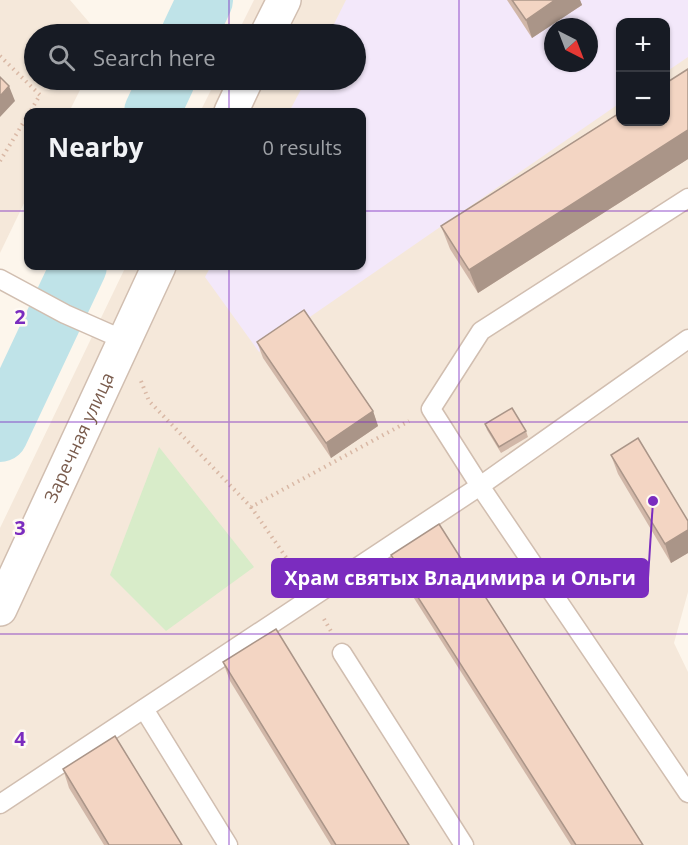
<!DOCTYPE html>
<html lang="en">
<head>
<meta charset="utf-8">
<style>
  :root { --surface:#171b24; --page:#242831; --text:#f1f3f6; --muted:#9ea1a6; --line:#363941 }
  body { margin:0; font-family:"Open Sans",sans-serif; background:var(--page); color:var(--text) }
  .controls { position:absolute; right:18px; top:18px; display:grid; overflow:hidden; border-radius:12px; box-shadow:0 2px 4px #0004 }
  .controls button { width:54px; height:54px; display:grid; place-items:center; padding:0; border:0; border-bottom:2px solid var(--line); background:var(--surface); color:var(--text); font:30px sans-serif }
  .compass { position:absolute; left:544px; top:18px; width:54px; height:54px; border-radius:50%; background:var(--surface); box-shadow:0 2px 4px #0004; rotate:138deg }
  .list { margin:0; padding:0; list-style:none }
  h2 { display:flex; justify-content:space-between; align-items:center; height:78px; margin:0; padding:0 24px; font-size:26px }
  h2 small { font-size:20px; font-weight:400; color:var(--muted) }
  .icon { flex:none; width:33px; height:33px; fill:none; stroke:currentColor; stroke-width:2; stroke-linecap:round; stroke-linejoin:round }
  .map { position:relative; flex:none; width:688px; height:845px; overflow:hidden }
  .search { position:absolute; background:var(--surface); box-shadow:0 2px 4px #0004; left:24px; top:24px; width:342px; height:66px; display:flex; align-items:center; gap:15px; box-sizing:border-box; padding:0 21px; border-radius:33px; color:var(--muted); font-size:22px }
  .panel { position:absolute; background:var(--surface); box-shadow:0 2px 4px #0004; left:24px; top:108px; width:342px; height:162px; border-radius:12px }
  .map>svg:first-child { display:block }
  .residential { fill:#f5e8da; fill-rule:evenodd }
  .education { fill:#f3e8fa; fill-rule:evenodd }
  .green { fill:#d8ecc9 }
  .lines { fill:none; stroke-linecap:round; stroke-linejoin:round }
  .river { stroke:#bfe3e8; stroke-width:56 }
  .service-casing { stroke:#d1beb0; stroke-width:21 }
  .minor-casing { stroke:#d1beb0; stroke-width:36 }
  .path { stroke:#d9b8a5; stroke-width:4; stroke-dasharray:1.5 4.5; stroke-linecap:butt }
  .service { stroke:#fff; stroke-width:18 }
  .minor { stroke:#fff; stroke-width:33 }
  .wall { fill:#d1b7a8 }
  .shaded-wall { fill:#aa9588 }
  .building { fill:#f3d5c3; stroke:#aa9588; stroke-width:1.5 }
  .grid { fill:none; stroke:#7b2cbf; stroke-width:1.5; stroke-opacity:0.55 }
  .labels { text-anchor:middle; stroke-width:5; stroke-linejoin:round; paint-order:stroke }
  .street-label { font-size:18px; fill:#7a5c4d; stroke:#fffaf3 }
  .grid-label { font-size:20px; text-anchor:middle; font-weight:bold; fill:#7b2cbf; stroke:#fffaf3; stroke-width:5; stroke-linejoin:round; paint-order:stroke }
  .leader { fill:none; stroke:#7b2cbf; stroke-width:2 }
  .callout-dot { fill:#7b2cbf; stroke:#fffaf3; stroke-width:2 }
  .callout { fill:#7b2cbf; stroke:#7b2cbf; stroke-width:2 }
  .callout-label { font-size:20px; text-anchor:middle; font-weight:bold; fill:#fff }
</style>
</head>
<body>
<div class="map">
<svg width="688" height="845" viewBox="0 0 688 845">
  <rect width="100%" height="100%" fill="#fdf6ec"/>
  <!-- residential -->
  <g class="residential">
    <polygon points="0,0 70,0 99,34 34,34 34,80 85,80 69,112 28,112 28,195 0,253"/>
    <path d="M254,0H688V592L674,643L688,672V845H0V528L126,266H362V112H200L216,80H356V34H237ZM620,22H666V122H620ZM553,27H589V63H553Z"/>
  </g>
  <!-- education -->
  <path class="education" d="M346,0H688V57L666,72V22H620V103L259,352L205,277L211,266H362V112H289L306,80H356V34H329ZM553,27H589V63H553Z"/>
  <!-- green -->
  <polygon class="green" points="159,447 254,567 166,631 110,575"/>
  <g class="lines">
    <!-- river -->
    <g class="river">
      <polyline points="189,34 205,0"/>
      <polyline points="152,112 167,80"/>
      <polyline points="0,434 79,266"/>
    </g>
    <!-- service casing -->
    <g class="service-casing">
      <g id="service">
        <polyline points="688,198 481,331 431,409 480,486 688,793"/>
        <polyline points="0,279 65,314 124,340"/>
        <polyline points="342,653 464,845"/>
        <polyline points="144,709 228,845"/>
        <polyline points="0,804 480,486 688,339"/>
      </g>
    </g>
    <!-- minor casing -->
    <g class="minor-casing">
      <g id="minor">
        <polyline points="267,34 284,0"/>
        <polyline points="231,112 246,80"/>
        <path id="s1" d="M0,609L159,266"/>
      </g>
    </g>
    <!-- path -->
    <g class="path">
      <polyline points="0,56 40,95 30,112"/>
      <polyline points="0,161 28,115"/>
      <polyline points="141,381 149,401 251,507 409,421"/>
      <polyline points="251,507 299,576"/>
      <polyline points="324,619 332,633"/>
    </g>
    <!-- service -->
    <use href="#service" class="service"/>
    <!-- minor -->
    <use href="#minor" class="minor"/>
  </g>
  <!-- wall -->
  <g class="wall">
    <polygon points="507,0 580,0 582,5 532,38"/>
    <polygon points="688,69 688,159 478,293 450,249 441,226"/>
    <polygon points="257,342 373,411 378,426 331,458 263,358"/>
    <polygon points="485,424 526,431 528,437 501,453 487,430"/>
    <polygon points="611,455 688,521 688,553 671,563 618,474"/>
    <polygon points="391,555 643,845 571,845 398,573"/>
    <polygon points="223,662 409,845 331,845 230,681"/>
    <polygon points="63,769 182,845 104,845 69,788"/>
  </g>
  <!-- shaded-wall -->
  <g class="shaded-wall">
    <polygon points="555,0 580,0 582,5 532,38 526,20"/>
    <polygon points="9,86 15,101 0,117 0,96"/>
    <polygon points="688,130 688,159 478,293 469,270"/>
    <polygon points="373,411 378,426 331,458 326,443"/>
    <polygon points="688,530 688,553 671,563 665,544"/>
  </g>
  <!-- building -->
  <g class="building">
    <polygon points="512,0 555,0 526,20"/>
    <polygon points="688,69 688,130 469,270 441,226 621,112 621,122 666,122 666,83"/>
    <polygon points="0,77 9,86 0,96"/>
    <polygon points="304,310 373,411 326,443 257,342"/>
    <polygon points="512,408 526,431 499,447 485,424"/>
    <polygon points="638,438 688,521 688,530 665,544 611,455"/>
    <polygon points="439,524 643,845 576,845 391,555"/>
    <polygon points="276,629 409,845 336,845 223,662"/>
    <polygon points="115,736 182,845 109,845 63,769"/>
  </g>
  <!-- grid -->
  <path class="grid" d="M229,0V34M459,0V845M229,80V112M0,211H28M362,211H688M229,266V845M0,422H688M0,634H688"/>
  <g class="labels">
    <!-- street labels -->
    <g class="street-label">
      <text dy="6" stroke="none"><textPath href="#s1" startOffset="189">Заречная улица</textPath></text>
    </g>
  </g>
  <g class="grid-label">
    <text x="20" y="324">2</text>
    <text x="20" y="535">3</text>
    <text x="20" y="746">4</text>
  </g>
  <!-- callouts -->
  <path class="leader" d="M653 501L648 578"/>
  <circle class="callout-dot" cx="653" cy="501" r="6"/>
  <rect class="callout" x="272" y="559" width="376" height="38" rx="6"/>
  <g class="callout-label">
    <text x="460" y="585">Храм святых Владимира и Ольги</text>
  </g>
</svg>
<div class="controls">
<button>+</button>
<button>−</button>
</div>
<svg class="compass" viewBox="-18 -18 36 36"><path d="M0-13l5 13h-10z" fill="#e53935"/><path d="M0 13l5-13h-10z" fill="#9ea1a6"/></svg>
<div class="search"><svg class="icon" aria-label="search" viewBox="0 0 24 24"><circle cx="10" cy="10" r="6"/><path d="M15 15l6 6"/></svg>Search here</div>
<section class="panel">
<h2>Nearby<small>0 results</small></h2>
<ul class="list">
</ul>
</section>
</div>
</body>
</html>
